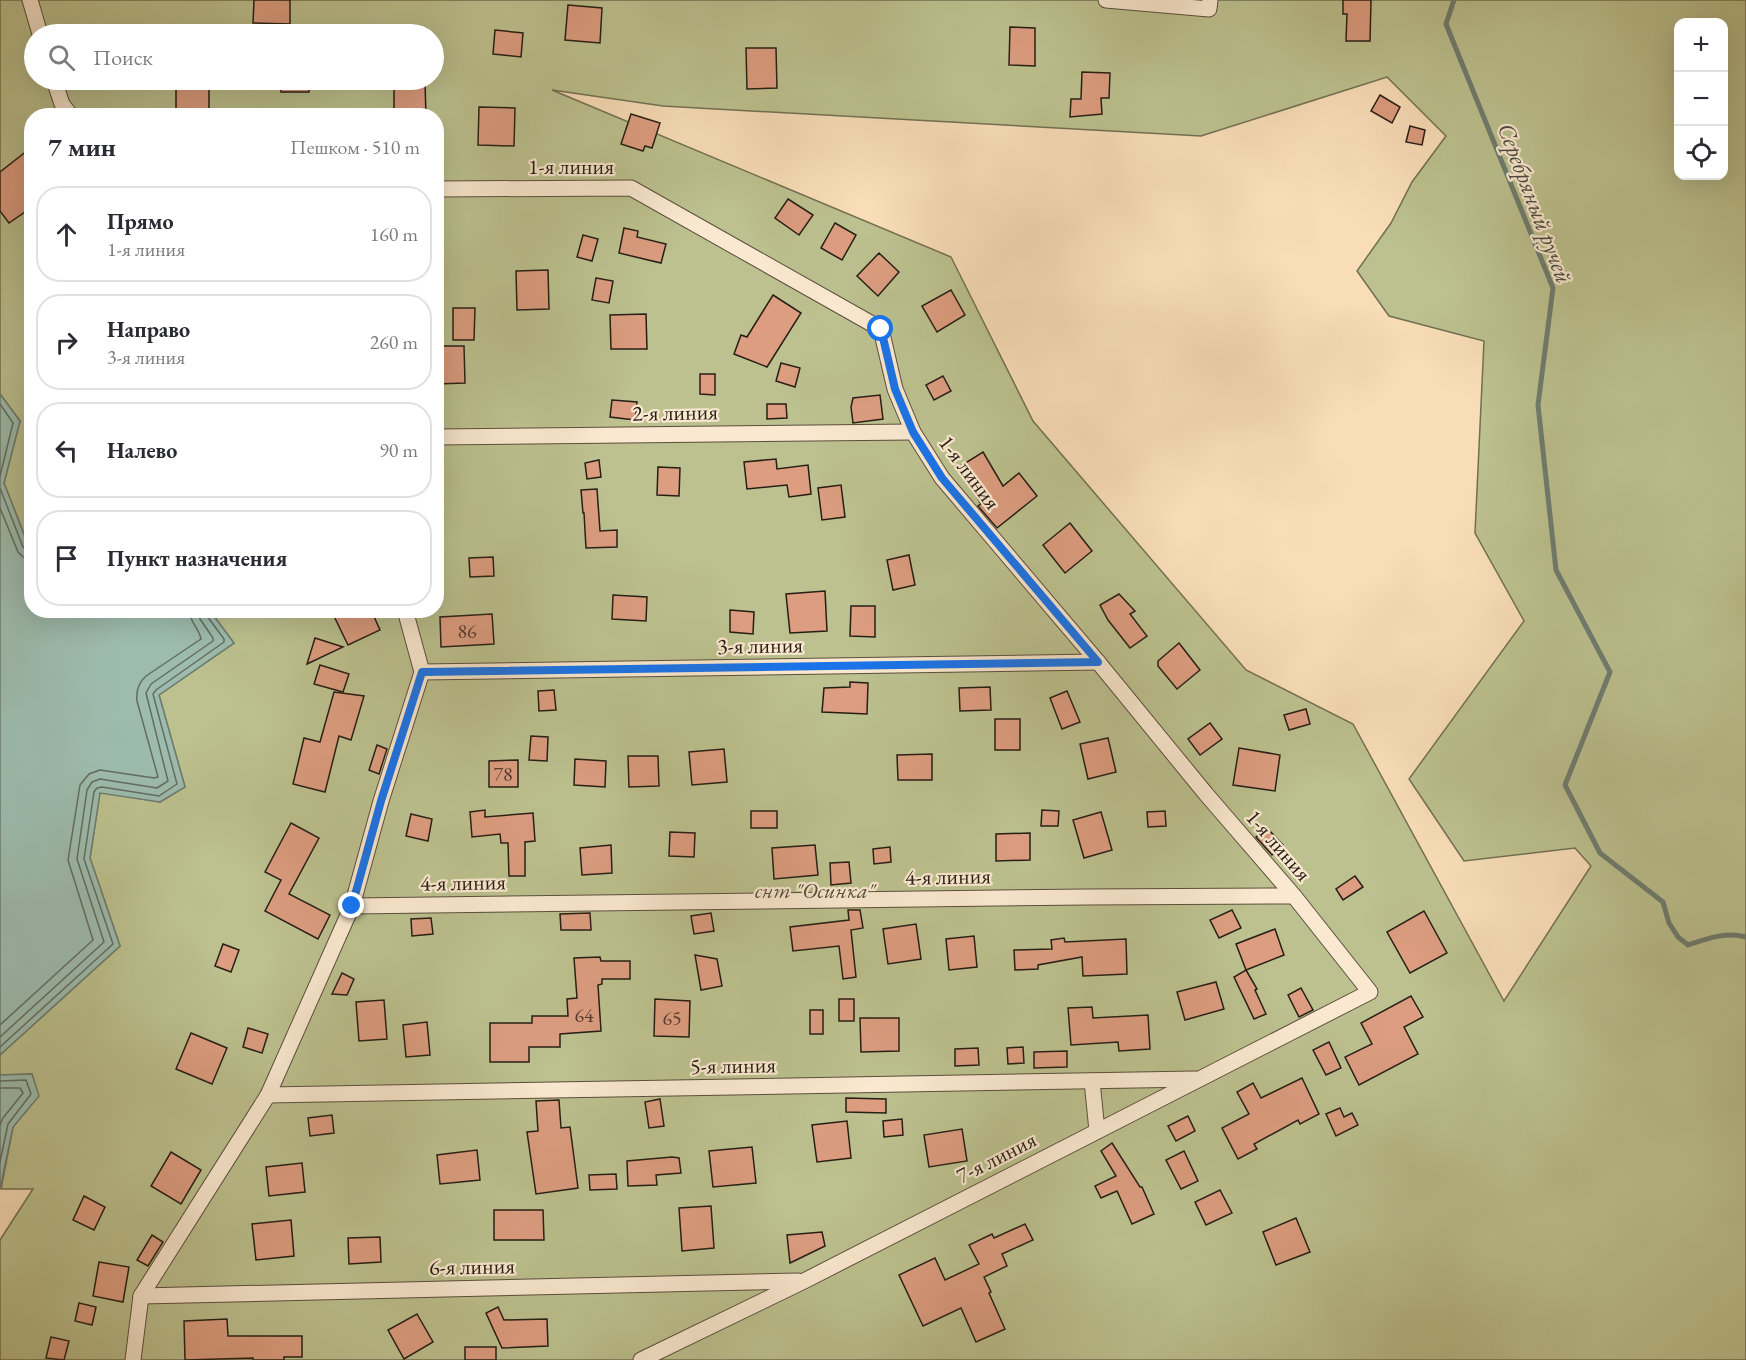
<!DOCTYPE html>
<html lang="ru">
<head>
<meta charset="utf-8">
<style>
  :root { --surface:#fff; --page:#f2f2f3; --text:#2b2b33; --muted:#7c7c81; --line:#e1e1e2 }
  body { margin:0; font-family:"EB Garamond",serif; background:var(--page); color:var(--text) }
  .controls { position:absolute; right:18px; top:18px; display:grid; overflow:hidden; border-radius:12px; box-shadow:0 6px 24px #0002 }
  .controls button { width:54px; height:54px; display:grid; place-items:center; padding:0; border:0; border-bottom:2px solid var(--line); background:var(--surface); color:var(--text); font:30px sans-serif }
  .stop { position:absolute; width:18px; height:18px; margin:-14px; border:4px solid #1a73e8; border-radius:50%; background:#fff }
  .stop.end { background:#1a73e8; border-color:#fff; box-shadow:0 2px 6px #0008 }
  .list { margin:0; padding:0; list-style:none }
  h2 { display:flex; justify-content:space-between; align-items:center; height:78px; margin:0; padding:0 24px; font-size:26px }
  h2 small { font-size:20px; font-weight:400; color:var(--muted) }
  .list li { display:grid; grid-template-columns:39px 1fr auto; gap:18px; align-items:center; box-sizing:border-box; height:96px; margin:0 12px 12px; padding:0 12px; border:2px solid var(--line); border-radius:24px }
  .list b { display:block; font-size:22px; white-space:nowrap }
  .list p { margin:0; font-size:20px; white-space:nowrap; color:var(--muted) }
  .list em { font-size:20px; font-style:normal; color:var(--muted) }
  .icon { flex:none; width:33px; height:33px; fill:none; stroke:currentColor; stroke-width:2; stroke-linecap:round; stroke-linejoin:round }
  .map { position:relative; flex:none; width:1746px; height:1360px; overflow:hidden }
  .search { position:absolute; background:var(--surface); box-shadow:0 6px 24px #0002; left:24px; top:24px; width:420px; height:66px; display:flex; align-items:center; gap:15px; box-sizing:border-box; padding:0 21px; border-radius:33px; color:var(--muted); font-size:22px }
  .panel { position:absolute; background:var(--surface); box-shadow:0 6px 24px #0002; left:24px; top:108px; width:420px; height:510px; border-radius:24px }
  .map>svg:first-child { display:block }
  .green { fill:#bcc18f; stroke:#727052; stroke-width:1.5; fill-rule:evenodd }
  .water { fill:#9dbcae; stroke:#6e7d70; stroke-width:1.5 }
  .lines { fill:none; stroke-linecap:round; stroke-linejoin:round }
  .shore { stroke:#626d61; stroke-width:1.5 }
  .stream { stroke:#6e7d70; stroke-width:5 }
  .building { fill:#dc9d80; stroke:#271e14; stroke-width:1.5 }
  .street-casing { stroke:#5b4e3d; stroke-width:17 }
  .street { stroke:#fae9d0; stroke-width:15 }
  .route { stroke:#1a73e8; stroke-width:8 }
  .labels { text-anchor:middle; stroke-width:4.5; stroke-linejoin:round; paint-order:stroke }
  .number-label { font-size:20px; fill:#543e2f }
  .street-label { font-size:22px; fill:#271e14; stroke:#fae9d0 }
  .park-label { font-size:22px; font-style:italic; fill:#544f39; stroke:#fae9d0 }
  .water-label { font-size:24px; font-style:italic; fill:#4a4d42; stroke:#fae9d0 }
</style>
</head>
<body>
<div class="map">
<svg width="1746" height="1360" viewBox="0 0 1746 1360">
  <rect width="100%" height="100%" fill="#f8ddb7"/>
  <filter id="stains"><feTurbulence type="fractalNoise" baseFrequency=".00333" numOctaves="4"/><feColorMatrix values="0 0 0 0 .2 0 0 0 0 .09 0 0 0 0 .02 0 0 0 .5 -.17"/></filter>
  <radialGradient id="worn" r=".72"><stop offset=".6" stop-color="#630" stop-opacity="0"/><stop offset="1" stop-color="#630" stop-opacity=".3"/></radialGradient>
  <!-- green -->
  <path class="green" d="M0,0H1746V1360H0V1240L33,1189H1L13,1127L38,1096L32,1074L0,1075V1055L120,946L90,858L100,792L160,802L185,787L159,695L234,643L210,611L436,610V116H32L31,552L4,483L20,421L0,394ZM1678,22H1724V176H1678ZM34,34H434V80H34ZM1387,77L1446,136L1412,182L1391,223L1357,271L1389,316L1484,341L1475,533L1524,621L1409,779L1464,861L1575,848L1591,866L1504,1001L1353,724L1246,670L1033,421L951,257L552,90L663,106L1201,136Z"/>
  <!-- water -->
  <g class="water">
    <polygon points="0,394 20,421 4,483 31,552 32,610 210,611 234,643 159,695 185,787 160,802 100,793 90,858 120,946 0,1055"/>
    <polygon points="32,1074 39,1096 13,1127 0,1189 0,1075"/>
  </g>
  <g class="lines">
    <!-- shore -->
    <g class="shore">
      <polyline points="0,404 13,423 0,476"/>
      <polyline points="0,488 23,547 27,550 32,551"/>
      <polyline points="0,508 18,552 23,557 32,558"/>
      <path d="M0,1025L93,940L68,860L80,785L89,774L100,770L154,778L158,777L137,701C136,691 138,683 146,676L201,639C199,628 190,623 189,610"/>
      <polyline points="0,1037 104,942 77,859 87,790 92,782 100,779 157,788 168,781 146,693 151,684 213,641 213,638 200,619 198,610"/>
      <polyline points="0,1047 113,944 84,859 94,792 97,788 102,787 159,796 177,784 153,694 156,690 224,642 224,639 207,616 206,610"/>
      <polyline points="0,1081 26,1080 31,1094 8,1124 0,1162"/>
      <polyline points="0,1088 20,1088 23,1093 3,1118 0,1125"/>
    </g>
    <!-- stream -->
    <path class="stream" d="M1454,0L1446,24L1553,288L1538,405L1556,570L1610,672L1565,785L1600,853L1663,902L1669,923L1678,937L1688,945C1706,939 1727,931 1746,937"/>
  </g>
  <!-- building -->
  <g class="building">
    <polygon points="254,0 290,0 290,24 253,23"/>
    <polygon points="1343,0 1371,0 1370,41 1346,41 1347,14 1343,14"/>
    <polygon points="568,5 602,8 600,43 565,40"/>
    <polygon points="1010,27 1035,28 1035,66 1009,65"/>
    <polygon points="495,30 523,33 521,57 493,54"/>
    <polygon points="746,48 776,48 777,88 747,89"/>
    <polygon points="1082,72 1110,73 1109,98 1101,98 1102,114 1070,117 1071,99 1081,99"/>
    <polygon points="176,80 209,80 209,110 176,109"/>
    <rect x="281" y="80" width="28" height="12"/>
    <polygon points="394,82 425,82 426,116 394,116"/>
    <polygon points="1380,95 1400,107 1392,123 1371,111"/>
    <polygon points="479,107 515,108 514,146 478,145"/>
    <polygon points="631,114 660,123 652,148 645,146 643,151 621,144"/>
    <polygon points="1410,126 1425,130 1422,145 1406,142"/>
    <polygon points="32,147 32,207 9,223 0,211 0,172"/>
    <polygon points="788,199 813,215 799,235 775,218"/>
    <polygon points="835,223 856,235 842,260 821,248"/>
    <polygon points="624,228 638,231 637,237 666,244 661,263 619,253"/>
    <polygon points="583,235 598,239 592,261 577,257"/>
    <polygon points="879,253 899,272 878,296 857,276"/>
    <polygon points="548,270 549,309 517,310 516,271"/>
    <polygon points="596,278 613,281 609,303 592,300"/>
    <polygon points="951,290 965,315 937,332 922,306"/>
    <polygon points="773,295 801,313 767,367 734,354 741,335 747,337"/>
    <polygon points="453,308 475,308 474,340 453,340"/>
    <polygon points="646,314 647,349 611,349 610,315"/>
    <polygon points="436,346 464,346 465,383 436,384"/>
    <polygon points="781,363 800,368 795,387 776,381"/>
    <polygon points="700,374 715,374 715,395 700,394"/>
    <polygon points="943,376 951,391 934,400 926,385"/>
    <polygon points="880,395 883,419 853,423 851,407 853,398"/>
    <polygon points="612,400 637,402 635,420 610,417"/>
    <polygon points="767,404 786,404 787,418 767,419"/>
    <polygon points="983,452 1003,486 1019,473 1037,496 997,528 978,506 981,504 959,467"/>
    <polygon points="776,459 777,469 808,465 811,494 789,497 787,485 747,489 744,462"/>
    <polygon points="599,460 601,477 587,479 585,463"/>
    <polygon points="658,467 680,468 679,496 657,495"/>
    <polygon points="841,485 845,517 822,520 818,488"/>
    <polygon points="597,489 600,531 617,530 617,547 586,548 584,513 583,513 581,490"/>
    <polygon points="1070,523 1092,551 1065,573 1043,545"/>
    <polygon points="909,555 915,585 893,590 887,560"/>
    <polygon points="493,557 494,576 470,577 469,558"/>
    <polygon points="825,591 827,631 790,633 786,594"/>
    <polygon points="1119,594 1135,611 1130,614 1147,636 1130,648 1108,620 1100,605"/>
    <polygon points="613,595 647,597 646,621 612,619"/>
    <polygon points="851,606 875,606 875,637 850,636"/>
    <polygon points="331,610 371,610 380,630 348,645"/>
    <polygon points="730,610 754,612 753,634 730,632"/>
    <polygon points="492,614 494,644 441,647 440,617"/>
    <polygon points="315,638 343,647 307,664"/>
    <polygon points="1179,643 1200,670 1177,689 1158,666 1158,661"/>
    <polygon points="320,665 349,674 343,692 314,684"/>
    <polygon points="850,682 868,683 867,714 822,712 824,688 850,687"/>
    <polygon points="990,687 991,710 960,711 959,688"/>
    <polygon points="554,690 556,710 539,711 538,691"/>
    <polygon points="1067,691 1080,722 1062,729 1050,698"/>
    <polygon points="334,692 364,696 351,740 339,736 325,792 293,784 304,738 320,742"/>
    <polygon points="1306,709 1310,724 1289,730 1284,715"/>
    <rect x="995" y="719" width="25" height="31"/>
    <polygon points="1210,723 1222,739 1200,755 1188,739"/>
    <polygon points="531,736 548,737 547,761 529,760"/>
    <polygon points="1108,738 1116,772 1088,779 1080,744"/>
    <polygon points="377,745 387,749 379,774 369,770"/>
    <polygon points="1239,748 1280,755 1275,791 1233,785"/>
    <polygon points="724,749 727,782 692,785 689,752"/>
    <polygon points="932,754 932,780 898,780 897,755"/>
    <polygon points="628,756 658,756 659,786 629,787"/>
    <polygon points="575,759 606,761 605,787 574,785"/>
    <polygon points="518,760 518,787 489,787 489,761"/>
    <polygon points="485,810 485,817 533,813 535,841 525,842 525,876 509,876 508,843 501,843 500,834 472,837 470,812"/>
    <polygon points="1042,810 1059,811 1058,826 1041,826"/>
    <rect x="751" y="811" width="26" height="17"/>
    <polygon points="1165,811 1166,826 1148,827 1147,812"/>
    <polygon points="1101,812 1112,850 1084,858 1073,820"/>
    <polygon points="411,814 432,819 428,841 406,836"/>
    <polygon points="291,823 319,838 289,894 330,915 318,939 265,911 281,880 265,872"/>
    <polygon points="1267,828 1283,845 1272,855 1256,837"/>
    <polygon points="670,832 695,833 694,857 669,856"/>
    <polygon points="1030,833 1030,860 996,861 996,834"/>
    <polygon points="611,845 612,873 582,875 580,848"/>
    <polygon points="815,845 818,875 774,879 772,848"/>
    <polygon points="890,847 891,862 874,864 873,849"/>
    <polygon points="849,862 851,883 831,885 830,863"/>
    <polygon points="1355,876 1363,887 1343,900 1336,889"/>
    <polygon points="848,910 860,910 863,928 851,930 856,977 843,979 839,946 793,951 790,927 849,920"/>
    <polygon points="1232,910 1241,928 1219,938 1210,920"/>
    <polygon points="1424,911 1447,953 1410,973 1387,932"/>
    <polygon points="590,913 591,930 561,930 560,914"/>
    <polygon points="711,913 714,931 694,934 691,916"/>
    <polygon points="431,918 433,934 412,936 411,919"/>
    <polygon points="916,924 921,959 888,964 883,929"/>
    <polygon points="1275,929 1284,955 1246,970 1236,944"/>
    <polygon points="974,936 977,967 949,970 946,939"/>
    <polygon points="1064,938 1065,942 1126,939 1127,974 1083,976 1082,957 1038,965 1038,969 1015,970 1014,950 1052,949 1051,940"/>
    <polygon points="223,944 239,950 231,972 215,966"/>
    <polygon points="695,955 717,959 722,986 701,990"/>
    <polygon points="600,957 601,961 630,961 630,979 602,979 602,984 598,985 601,1031 560,1034 560,1047 529,1047 529,1062 490,1062 490,1023 532,1023 532,1016 568,1016 567,999 577,998 574,958"/>
    <polygon points="1246,970 1257,989 1255,990 1266,1014 1254,1019 1234,977"/>
    <polygon points="342,973 354,979 347,995 332,994"/>
    <polygon points="1216,982 1224,1009 1185,1020 1177,992"/>
    <polygon points="1301,988 1313,1010 1299,1017 1288,995"/>
    <polygon points="1411,996 1423,1017 1404,1027 1418,1054 1359,1085 1345,1057 1372,1044 1361,1023"/>
    <polygon points="655,999 690,1001 689,1037 654,1036"/>
    <rect x="839" y="999" width="15" height="22"/>
    <polygon points="384,1000 387,1039 359,1041 356,1002"/>
    <polygon points="1092,1007 1093,1018 1148,1015 1150,1049 1119,1051 1118,1042 1071,1045 1068,1008"/>
    <rect x="810" y="1010" width="13" height="24"/>
    <polygon points="860,1018 899,1018 899,1051 861,1052"/>
    <polygon points="427,1022 430,1055 406,1057 403,1025"/>
    <polygon points="248,1028 268,1034 262,1053 243,1047"/>
    <polygon points="191,1033 227,1048 212,1084 176,1069"/>
    <polygon points="1329,1042 1341,1068 1326,1075 1313,1050"/>
    <polygon points="1023,1047 1024,1063 1008,1064 1007,1048"/>
    <polygon points="978,1048 979,1065 955,1066 955,1049"/>
    <polygon points="1067,1051 1067,1067 1034,1068 1034,1052"/>
    <polygon points="1302,1078 1319,1114 1300,1124 1298,1120 1254,1144 1257,1149 1238,1159 1222,1128 1249,1114 1237,1092 1253,1083 1261,1098"/>
    <polygon points="846,1098 886,1099 886,1113 846,1112"/>
    <polygon points="660,1099 664,1126 649,1128 645,1102"/>
    <polygon points="559,1100 561,1128 570,1127 578,1188 536,1194 527,1132 538,1131 536,1101"/>
    <polygon points="1340,1108 1344,1117 1352,1113 1358,1125 1336,1136 1326,1114"/>
    <polygon points="332,1115 334,1133 310,1136 308,1118"/>
    <polygon points="1188,1116 1195,1131 1176,1141 1168,1126"/>
    <polygon points="902,1119 903,1135 884,1137 883,1121"/>
    <polygon points="847,1121 851,1158 817,1162 812,1125"/>
    <polygon points="962,1129 967,1161 929,1167 924,1135"/>
    <polygon points="1112,1143 1140,1187 1142,1187 1154,1214 1132,1224 1117,1191 1101,1198 1095,1186 1116,1176 1101,1151"/>
    <polygon points="752,1147 756,1183 713,1187 709,1151"/>
    <polygon points="477,1150 480,1180 440,1184 437,1155"/>
    <polygon points="1184,1151 1198,1181 1181,1189 1166,1160"/>
    <polygon points="171,1152 201,1170 181,1204 151,1186"/>
    <polygon points="672,1157 679,1158 681,1173 656,1175 657,1185 628,1186 627,1161"/>
    <polygon points="302,1163 305,1192 269,1196 266,1167"/>
    <polygon points="616,1174 617,1189 590,1190 589,1175"/>
    <polygon points="1220,1190 1232,1213 1206,1225 1195,1202"/>
    <polygon points="84,1196 105,1207 94,1230 73,1220"/>
    <polygon points="711,1206 714,1248 682,1251 679,1208"/>
    <polygon points="494,1210 543,1210 544,1240 494,1240"/>
    <polygon points="1296,1218 1310,1252 1276,1265 1263,1232"/>
    <polygon points="291,1220 294,1256 256,1260 252,1224"/>
    <polygon points="1025,1224 1033,1240 1002,1254 1007,1266 984,1277 991,1292 989,1293 1005,1329 976,1342 961,1308 923,1326 899,1275 935,1258 945,1280 979,1264 969,1245 992,1234 994,1238"/>
    <polygon points="822,1232 825,1246 790,1263 787,1235"/>
    <polygon points="152,1235 163,1242 148,1266 137,1260"/>
    <polygon points="380,1237 381,1262 349,1264 348,1238"/>
    <polygon points="99,1262 129,1267 123,1302 93,1296"/>
    <polygon points="79,1303 96,1307 92,1325 75,1321"/>
    <polygon points="498,1307 504,1320 547,1319 548,1346 502,1348 486,1313"/>
    <polygon points="417,1314 433,1342 404,1359 388,1330"/>
    <polygon points="227,1319 228,1336 302,1336 302,1357 284,1357 284,1360 253,1360 253,1358 185,1360 184,1321"/>
    <polygon points="51,1337 69,1341 64,1360 46,1358"/>
    <rect x="465" y="1347" width="31" height="13"/>
  </g>
  <g class="lines">
    <!-- street casing -->
    <g class="street-casing">
      <g id="street">
        <polyline points="30,0 40,34"/>
        <polyline points="1106,0 1209,9 1210,0"/>
        <polyline points="54,80 62,104 71,116"/>
        <polyline points="436,189 631,188 881,329 895,389 913,432 942,478 1098,662 1206,794 1294,896 1370,992 804,1281 641,1360"/>
        <polyline points="436,437 913,432"/>
        <polyline points="422,672 1098,662"/>
        <polyline points="352,906 1087,897 1294,896"/>
        <polyline points="1092,1081 1097,1131"/>
        <polyline points="268,1095 1195,1079"/>
        <polyline points="141,1296 798,1281"/>
        <polyline points="133,1360 141,1296 268,1095 352,906 381,801 422,672 405,610"/>
      </g>
    </g>
    <!-- street -->
    <use href="#street" class="street"/>
  </g>
  <g class="lines">
    <!-- route -->
    <polyline class="route" points="352,906 381,801 422,672 1098,662 942,478 913,432 895,389 881,329"/>
  </g>
  <g class="labels">
    <!-- number labels -->
    <g class="number-label">
      <text x="467" y="638">86</text>
      <text x="503" y="781">78</text>
      <text x="584" y="1022">64</text>
      <text x="672" y="1025">65</text>
    </g>
    <!-- street labels -->
    <g class="street-label">
      <text x="571" y="174">1-я линия</text>
      <text transform="translate(675 412) rotate(-1)" y="8">2-я линия</text>
      <text transform="translate(970 472) rotate(53)" y="8">1-я линия</text>
      <text transform="translate(760 645) rotate(-1)" y="8">3-я линия</text>
      <text transform="translate(1279 845) rotate(49)" y="8">1-я линия</text>
      <text transform="translate(948 876) rotate(-1)" y="8">4-я линия</text>
      <text transform="translate(463 882) rotate(-1)" y="8">4-я линия</text>
      <text transform="translate(733 1065) rotate(-1)" y="8">5-я линия</text>
      <text transform="translate(996 1157) rotate(-27)" y="8">7-я линия</text>
      <text transform="translate(472 1266) rotate(-1)" y="8">6-я линия</text>
    </g>
    <!-- park labels -->
    <g class="park-label">
      <text x="815" y="898">снт "Осинка"</text>
    </g>
    <!-- water labels -->
    <g class="water-label">
      <text transform="translate(1535 203) rotate(69)" y="8">Серебряный ручей</text>
    </g>
  </g>
  <rect width="100%" height="100%" filter="url(#stains)"/>
  <rect width="100%" height="100%" fill="url(#worn)"/>
</svg>
<div class="controls">
<button>+</button>
<button>−</button>
<button><svg class="icon" aria-label="locate" viewBox="0 0 24 24"><circle cx="12" cy="12" r="6"/><path d="M12 2v4M12 18v4M2 12h4M18 12h4"/></svg></button>
</div>
<div class="stop" style="left:881px;top:329px"></div>
<div class="stop end" style="left:352px;top:906px"></div>
<div class="search"><svg class="icon" aria-label="search" viewBox="0 0 24 24"><circle cx="10" cy="10" r="6"/><path d="M15 15l6 6"/></svg>Поиск</div>
<section class="panel">
<h2>7 мин<small>Пешком · 510 m</small></h2>
<ul class="list">
<li><svg class="icon" aria-label="ahead" viewBox="0 0 24 24"><path d="M12 20V5M6 11l6-6 6 6"/></svg><div><b>Прямо</b><p>1-я линия</p></div><em>160 m</em></li>
<li><svg class="icon" aria-label="right" viewBox="0 0 24 24"><path d="M7 20v-9h11M14 6l5 5-5 5"/></svg><div><b>Направо</b><p>3-я линия</p></div><em>260 m</em></li>
<li><svg class="icon" aria-label="left" viewBox="0 0 24 24"><path d="M17 20v-9H6M10 6l-5 5 5 5"/></svg><div><b>Налево</b></div><em>90 m</em></li>
<li><svg class="icon" aria-label="arrive" viewBox="0 0 24 24"><path d="M6 21V4h12l-3 4 3 4H6"/></svg><div><b>Пункт назначения</b></div></li>
</ul>
</section>
</div>
</body>
</html>
